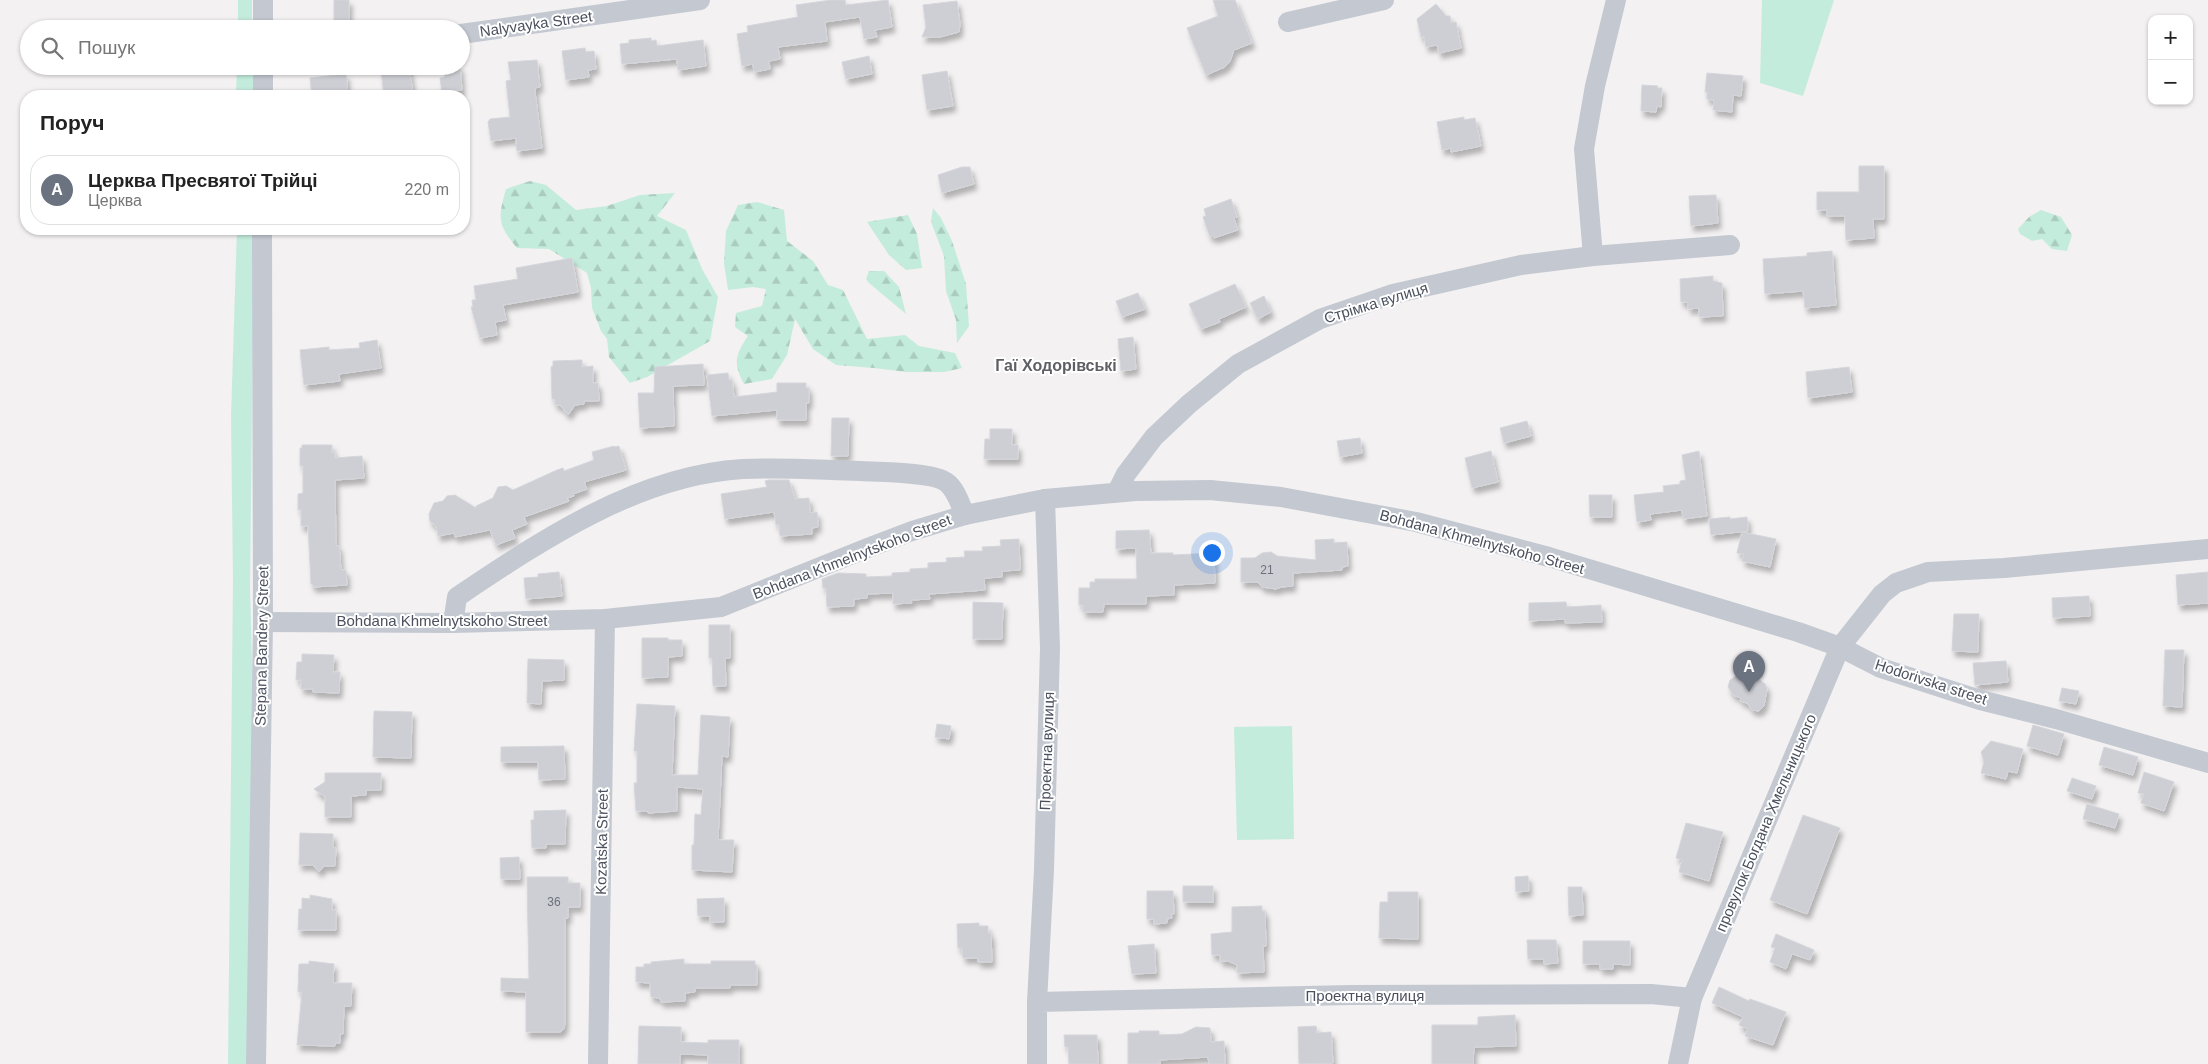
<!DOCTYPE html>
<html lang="uk">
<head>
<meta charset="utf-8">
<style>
  :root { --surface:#fff; --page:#f6f6f6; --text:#222; --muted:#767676; --line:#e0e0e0; --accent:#db2777 }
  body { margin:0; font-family:Arial,sans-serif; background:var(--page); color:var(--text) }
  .controls { position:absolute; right:15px; top:15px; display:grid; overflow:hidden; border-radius:10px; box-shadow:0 1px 4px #0004 }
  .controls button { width:45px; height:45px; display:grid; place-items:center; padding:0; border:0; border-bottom:1px solid var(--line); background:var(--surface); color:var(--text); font:25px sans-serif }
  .you { position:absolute; left:1211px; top:552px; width:18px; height:18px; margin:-12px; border:4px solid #fff; border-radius:50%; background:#1a73e8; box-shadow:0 0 0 8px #1a73e833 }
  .badge { display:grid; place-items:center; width:32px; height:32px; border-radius:50%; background:var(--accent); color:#fff; font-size:16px; font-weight:700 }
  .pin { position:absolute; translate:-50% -41px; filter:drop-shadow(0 1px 2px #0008) }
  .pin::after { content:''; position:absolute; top:26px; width:18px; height:15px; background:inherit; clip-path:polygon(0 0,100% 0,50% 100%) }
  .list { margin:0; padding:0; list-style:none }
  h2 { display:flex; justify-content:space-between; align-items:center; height:65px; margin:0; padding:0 20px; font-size:21px }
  h2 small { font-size:16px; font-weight:400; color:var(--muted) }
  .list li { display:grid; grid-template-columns:32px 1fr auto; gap:15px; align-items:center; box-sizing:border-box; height:70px; margin:0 10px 10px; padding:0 10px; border:1px solid var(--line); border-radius:20px }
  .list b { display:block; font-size:19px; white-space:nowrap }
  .list p { margin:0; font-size:16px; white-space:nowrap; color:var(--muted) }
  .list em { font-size:16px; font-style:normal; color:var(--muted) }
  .icon { flex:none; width:28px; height:28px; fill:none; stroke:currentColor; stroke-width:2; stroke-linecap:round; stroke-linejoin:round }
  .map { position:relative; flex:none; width:2208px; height:1064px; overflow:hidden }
  .search { position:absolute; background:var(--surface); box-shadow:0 1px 4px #0004; left:20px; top:20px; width:450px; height:55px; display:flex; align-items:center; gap:12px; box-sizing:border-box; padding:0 18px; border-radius:28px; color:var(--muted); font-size:19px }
  .panel { position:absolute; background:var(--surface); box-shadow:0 1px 4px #0004; left:20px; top:90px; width:450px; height:145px; border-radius:20px }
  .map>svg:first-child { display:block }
  .green { fill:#c4ecdc }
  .forest { fill:url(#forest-firs) }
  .building { fill:#cecfd5; stroke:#d5d6db; filter:url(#shadow) }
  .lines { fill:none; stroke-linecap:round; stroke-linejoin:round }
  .street { stroke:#c3c8d1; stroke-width:20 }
  .labels { text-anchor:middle; stroke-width:4; stroke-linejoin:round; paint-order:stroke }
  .number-label { font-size:12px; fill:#6b707b }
  .street-label { font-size:15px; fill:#4a505d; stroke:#fff }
  .neighbourhood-label { font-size:16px; font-weight:bold; fill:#5e5f65; stroke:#fff }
</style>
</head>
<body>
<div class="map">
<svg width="2208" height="1064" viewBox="0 0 2208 1064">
  <defs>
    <pattern id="forest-firs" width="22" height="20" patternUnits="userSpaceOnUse" patternTransform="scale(1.25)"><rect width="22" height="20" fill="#c4ecdc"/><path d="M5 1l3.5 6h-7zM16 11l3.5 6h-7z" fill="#aaccbf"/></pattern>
    <filter id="shadow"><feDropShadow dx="3" dy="5.5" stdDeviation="2.5" flood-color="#0004"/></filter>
  </defs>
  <rect width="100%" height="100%" fill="#f3f1f1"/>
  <!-- green -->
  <g class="green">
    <rect x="238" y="0" width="14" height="29"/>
    <polygon points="1762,0 1834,0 1803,96 1760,83"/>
    <polygon points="237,66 253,66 254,96 236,96"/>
    <polygon points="237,229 254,229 250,589 254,735 249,1064 228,1064 233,580 231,416"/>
    <polygon points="1292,726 1294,839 1237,840 1234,727"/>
  </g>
  <!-- forest -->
  <g class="forest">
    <path d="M530,181L546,185L576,210L607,206L640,195L675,193L657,216L686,230L702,269L718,297L710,341L647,377L630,383L609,357L607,339L601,331L592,308L591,288L587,273L549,249L517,248C497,224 498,218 506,189Z"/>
    <path d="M757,202L784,210L787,241L813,261L828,285L843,290L867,339L905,335L919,346L955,353L962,368L944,372H907L874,368L836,365L813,349L795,319L787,355L772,379L744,384C733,363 735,355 748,336L735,327L736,313L762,306L766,289L753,287L728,290L724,263L726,231L738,205Z"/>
    <polygon points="933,208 941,218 952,241 966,284 969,326 957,343 956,320 946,291 944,256 931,222"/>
    <polygon points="2041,210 2061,217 2072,235 2067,251 2052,249 2042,239 2032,241 2020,234 2018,229 2029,217"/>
    <polygon points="908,215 917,234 922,268 906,270 889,255 867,222"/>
    <polygon points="869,271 884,271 899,287 906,314 869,283 866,279"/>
  </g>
  <!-- building -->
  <g class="building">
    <rect x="334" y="0" width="15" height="22"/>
    <polygon points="831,0 845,0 846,5 888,0 892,27 875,30 877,37 864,39 860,17 825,22 827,41 778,47 780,59 769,61 770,69 754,72 753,64 742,66 737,34 748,32 747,26 798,17 796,5"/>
    <polygon points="1213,0 1235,0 1252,43 1234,50 1230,61 1225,67 1206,75 1187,28 1218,16"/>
    <polygon points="957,1 960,24 959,32 940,37 922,37 926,27 923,5"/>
    <polygon points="1436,4 1446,16 1450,16 1451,23 1456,22 1461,48 1439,53 1437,45 1426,47 1424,36 1421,37 1417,19"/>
    <polygon points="651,38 651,41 656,40 657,46 703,40 706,66 678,70 677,59 622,64 620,44 629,43 629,40"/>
    <polygon points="585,48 586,52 594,51 596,69 588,70 589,77 566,80 562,51"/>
    <polygon points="869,56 872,74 846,79 842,62"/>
    <polygon points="537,60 540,87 535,88 535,92 542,148 517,151 516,138 491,141 488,122 490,119 510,117 506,81 511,80 508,62"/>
    <polygon points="443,66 460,66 462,90 442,92 440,78 445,77"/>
    <polygon points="404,67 409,67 413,93 408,93 408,96 384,96 381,70"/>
    <polygon points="947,71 953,106 927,110 922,75"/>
    <polygon points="1707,73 1743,76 1741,96 1733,95 1732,112 1713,110 1714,100 1707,99 1707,92 1705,92"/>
    <polygon points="346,74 348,96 312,96 310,78"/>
    <polygon points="1642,85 1658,86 1657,88 1662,88 1661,107 1657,106 1656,112 1641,111"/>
    <polygon points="1464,117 1464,120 1475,118 1481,146 1451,152 1451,148 1442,150 1437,122"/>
    <polygon points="1859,166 1884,166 1884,219 1873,219 1874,238 1846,240 1845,216 1827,216 1827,210 1817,210 1817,192 1859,192"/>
    <polygon points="962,167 970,167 974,184 942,193 938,175"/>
    <polygon points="1716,195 1718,223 1691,226 1689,196"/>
    <polygon points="1231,199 1237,217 1234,218 1238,230 1214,238 1213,235 1210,237 1203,217 1206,216 1204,209"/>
    <polygon points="1832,251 1836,305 1805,308 1803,291 1765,294 1763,259 1807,256 1807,253"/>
    <polygon points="572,258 578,292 503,305 506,320 495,322 497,335 480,338 471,307 473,307 472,300 476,300 474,286 518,279 516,268"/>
    <polygon points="1713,276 1713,281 1722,283 1723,316 1699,317 1699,308 1688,309 1688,302 1681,302 1680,279"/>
    <polygon points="1235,284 1246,307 1219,319 1220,322 1201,329 1189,304"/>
    <polygon points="1138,293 1145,309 1122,317 1116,301"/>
    <polygon points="1264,296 1271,312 1258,319 1250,303"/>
    <polygon points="1133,337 1136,369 1121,371 1118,339"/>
    <polygon points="377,340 381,368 339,374 340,381 304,385 300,350 329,347 329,350 360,348 359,343"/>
    <polygon points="582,360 582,367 593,366 593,383 598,383 599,401 584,401 584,404 575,405 568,415 560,405 555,405 555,399 552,399 551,367 553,366 553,361"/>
    <polygon points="703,364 704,385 673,386 674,426 640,428 638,393 654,393 655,367"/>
    <polygon points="1849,367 1852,392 1808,398 1806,372"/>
    <polygon points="728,373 729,380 732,380 734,397 777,392 777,383 806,383 806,388 809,388 809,403 806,403 806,420 777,420 777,410 712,416 707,375"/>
    <polygon points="832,418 849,418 848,456 831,456"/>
    <polygon points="1527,421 1531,436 1504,443 1500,428"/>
    <polygon points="990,429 1012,429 1012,445 1018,445 1018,459 984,459 985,439 990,439"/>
    <polygon points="1360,438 1362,453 1340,457 1337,441"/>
    <polygon points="302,445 332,445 332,453 335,452 335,458 362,456 364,478 335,480 336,546 339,546 341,570 346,570 347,585 313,587 313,584 311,584 308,526 301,526 301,509 298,510 298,494 303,493 303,466 300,466 300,448 302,448"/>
    <polygon points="614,446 615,447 619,446 626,470 584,482 587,489 573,494 574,496 567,498 569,501 524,517 527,524 512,530 515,538 496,545 490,530 455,537 454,533 438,536 436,526 430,521 429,514 434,503 443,501 447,496 455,495 476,508 476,506 493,498 498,487 506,486 513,490 557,470 563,468 564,471 594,460 592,452"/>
    <polygon points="1491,451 1498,482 1472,488 1465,458"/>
    <polygon points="1699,451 1707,516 1683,519 1682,510 1650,514 1651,520 1637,522 1634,495 1664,492 1663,486 1680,484 1680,481 1686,480 1682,455"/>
    <polygon points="768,480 789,480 795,499 809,498 810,513 817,512 818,527 812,528 812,534 780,536 779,524 776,525 774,512 725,519 721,494 767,487 765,481"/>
    <polygon points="1589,495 1612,495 1612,517 1590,517"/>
    <polygon points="1730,517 1730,519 1747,517 1748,531 1711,535 1709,519"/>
    <polygon points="1149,530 1151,553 1173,553 1173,555 1214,553 1215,583 1174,585 1174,595 1146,596 1146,604 1104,604 1103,612 1083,612 1083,605 1079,605 1079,588 1090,588 1090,582 1095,582 1095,579 1137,579 1136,548 1116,549 1116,531"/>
    <polygon points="1742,532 1776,539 1770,567 1742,561 1744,554 1737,553"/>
    <polygon points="1019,539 1020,570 1002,571 1002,577 984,578 985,590 929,594 930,599 911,600 912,603 893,604 893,593 867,594 867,598 854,599 854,606 827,607 826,588 823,588 822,579 838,573 866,574 866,577 892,576 892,573 910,572 910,569 928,568 928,563 947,562 946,558 965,557 964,551 983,551 982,547 1001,546 1000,540"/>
    <polygon points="1334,539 1334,543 1347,542 1348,566 1342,567 1342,570 1293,573 1293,586 1281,587 1276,589 1262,587 1258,582 1241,582 1241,558 1255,558 1262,553 1271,552 1277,556 1316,560 1315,540"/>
    <polygon points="559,572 562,596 526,599 524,578 538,577 538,574"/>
    <polygon points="2208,572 2208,603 2178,605 2176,575"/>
    <polygon points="2089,596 2090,616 2053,618 2052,598"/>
    <polygon points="973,602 1003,603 1002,639 973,639"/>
    <polygon points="1566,602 1567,607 1601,605 1602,622 1565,623 1565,619 1529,621 1529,603"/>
    <polygon points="1954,614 1979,614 1978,652 1952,651"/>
    <polygon points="709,625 730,625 730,658 725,658 726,686 713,686 712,658 709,658"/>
    <polygon points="642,638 668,638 668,640 682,640 682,656 668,657 668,677 642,678"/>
    <polygon points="2165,650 2184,650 2182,707 2163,706"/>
    <polygon points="302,654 334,655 333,672 340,672 339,693 313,692 313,689 301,689 301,680 296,680 297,662 302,662"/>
    <polygon points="528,659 564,660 564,680 542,681 541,704 527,703"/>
    <polygon points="2006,661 2008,682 1975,685 1973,663"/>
    <polygon points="1748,672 1765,684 1767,689 1764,706 1759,711 1752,710 1747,703 1740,701 1741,698 1733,695 1728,687 1730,680 1736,676 1746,678"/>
    <polygon points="2062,688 2079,691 2076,704 2059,701"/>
    <polygon points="637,704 675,706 672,775 698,775 701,715 730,717 728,757 722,756 718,840 734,840 732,872 692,870 692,845 694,845 695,814 701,815 703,789 677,787 677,811 648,813 648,811 636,811 634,783 637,783 637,751 634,751"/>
    <polygon points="374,711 412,712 411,758 373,757"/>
    <polygon points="937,724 951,726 949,739 935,737"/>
    <polygon points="2033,725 2064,734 2058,755 2027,746"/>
    <polygon points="1991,741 2023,749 2017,773 2008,771 2006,779 1981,773 1984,762 1981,752"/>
    <polygon points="564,746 565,779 539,780 538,762 501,762 501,747"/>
    <polygon points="2104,747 2138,757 2133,775 2099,765"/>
    <polygon points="2144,772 2174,782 2164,811 2141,803 2144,794 2138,793"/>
    <polygon points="325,773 381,773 381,790 366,790 366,795 351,796 351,817 325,817 325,797 314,789 325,782"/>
    <polygon points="2072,778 2096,786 2092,799 2067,791"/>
    <polygon points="2087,804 2119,814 2115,828 2083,819"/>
    <polygon points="566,810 565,844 546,844 546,848 532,848 531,820 534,820 534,811"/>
    <polygon points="1803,815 1840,828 1807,914 1770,900"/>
    <polygon points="1686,823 1723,832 1709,881 1679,872 1682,860 1676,858"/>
    <polygon points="300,833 333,834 333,848 336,848 335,866 324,866 319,872 313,865 299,865"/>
    <polygon points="519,857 520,879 501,879 500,858"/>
    <polygon points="1528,876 1529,891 1516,892 1515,877"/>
    <polygon points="527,877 568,877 568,883 580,883 580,907 568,907 568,918 565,918 565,1023 564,1029 560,1032 526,1032 526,992 501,991 501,978 529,979"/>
    <rect x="1183" y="886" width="30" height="16"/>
    <polygon points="1568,887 1582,887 1583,915 1569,916"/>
    <polygon points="1147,891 1173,891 1174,914 1171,914 1172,918 1167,919 1167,923 1154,924 1154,919 1147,919"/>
    <polygon points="1388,892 1418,892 1418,939 1379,938 1380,902 1388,902"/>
    <polygon points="310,895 332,899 332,910 336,910 336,930 298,930 299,909 302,909 302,898 310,899"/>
    <polygon points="724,898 724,922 710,922 710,916 698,916 697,899"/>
    <polygon points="1262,906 1262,911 1265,911 1266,946 1263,946 1264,972 1237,973 1237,965 1228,961 1220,961 1220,955 1212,955 1211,934 1232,932 1232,907"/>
    <polygon points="979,923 979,926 988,926 988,933 991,933 992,962 978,962 978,958 963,958 962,948 958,948 957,924"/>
    <polygon points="1776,934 1814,950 1810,960 1792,954 1786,969 1770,962 1775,948 1771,947"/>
    <polygon points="1527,940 1556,940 1558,963 1544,964 1544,959 1528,959"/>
    <polygon points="1583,941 1630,941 1630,965 1613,964 1613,969 1600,969 1600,964 1583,964"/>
    <polygon points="1154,944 1156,973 1132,974 1128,946"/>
    <polygon points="684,959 684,964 711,964 711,961 755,961 755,965 757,965 757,985 730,985 730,988 695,988 695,992 685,993 685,1001 661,1002 660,998 651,997 650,983 636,982 636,967 644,967 644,964 651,964 651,962"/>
    <polygon points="309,961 334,964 333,983 352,983 351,1006 344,1006 343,1034 340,1034 340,1043 335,1043 335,1046 297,1045 302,992 298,992 299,964 309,964"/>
    <polygon points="1719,987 1749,1001 1750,999 1786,1012 1773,1045 1745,1036 1748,1029 1739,1025 1743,1017 1712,1003"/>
    <polygon points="1515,1015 1516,1046 1474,1047 1473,1064 1432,1064 1432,1025 1478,1025 1478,1017"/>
    <polygon points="639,1026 681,1027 681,1042 708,1043 708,1040 739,1040 739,1064 708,1064 708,1055 680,1054 680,1064 638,1064"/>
    <polygon points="1316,1026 1317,1033 1331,1032 1333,1063 1299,1064 1298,1027"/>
    <polygon points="1196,1027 1210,1028 1211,1042 1224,1041 1225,1064 1209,1064 1208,1057 1160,1060 1160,1064 1128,1064 1128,1033 1139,1033 1139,1031 1159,1031 1159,1035 1182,1034"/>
    <polygon points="1064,1035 1097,1035 1098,1064 1069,1064 1068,1047 1065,1047"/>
  </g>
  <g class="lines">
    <!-- street -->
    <g class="street">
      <polyline points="1288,22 1384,0"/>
      <polyline points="263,29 263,0"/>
      <polyline points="461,34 700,0"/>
      <polyline points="263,96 263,66"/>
      <polyline points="1593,256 1584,149 1595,86 1616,0"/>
      <polyline points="1117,492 1126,474 1154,437 1189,404 1238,364 1320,319 1393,294 1521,265 1593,256 1730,245"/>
      <polyline points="263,622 453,623 605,619 721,607 865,549 912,531 965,515 1045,499 1136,491 1210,490 1281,497 1416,522 1549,557 1798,632 1840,647 1881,668 1980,700 2056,719 2208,763"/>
      <path d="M453,623L457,597C542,540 638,475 743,469C782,467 821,470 860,471C878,472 933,472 946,482C956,489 960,504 965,515"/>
      <polyline points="1037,1002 1044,870 1050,648 1045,499"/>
      <polyline points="256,1064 263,622 262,229"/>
      <polyline points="598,1064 605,619"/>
      <polyline points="1037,1064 1037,1002 1351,995 1651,994 1692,998"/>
      <polyline points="1678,1064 1692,998 1840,647 1882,594 1896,583 1928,572 2004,568 2208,549"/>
    </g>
  </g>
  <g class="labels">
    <!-- number labels -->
    <g class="number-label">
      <text x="1267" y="574">21</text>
      <text x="554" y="906">36</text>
    </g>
    <!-- street labels -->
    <g class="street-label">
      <text transform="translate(536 24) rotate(-8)" y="5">Nalyvayka Street</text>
      <text transform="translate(1376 303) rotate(-17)" y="5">Стрімка вулиця</text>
      <text transform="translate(1482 542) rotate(15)" y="5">Bohdana Khmelnytskoho Street</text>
      <text transform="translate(852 557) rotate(-21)" y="5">Bohdana Khmelnytskoho Street</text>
      <text x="442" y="626">Bohdana Khmelnytskoho Street</text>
      <text transform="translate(262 646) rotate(-89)" y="5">Stepana Bandery Street</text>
      <text transform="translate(1931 682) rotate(18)" y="5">Hodorivska street</text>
      <text transform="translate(1047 751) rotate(-88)" y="5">Проектна вулиця</text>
      <text transform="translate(1766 823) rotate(-67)" y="5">провулок Богдана Хмельницького</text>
      <text transform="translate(602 842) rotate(-89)" y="5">Kozatska Street</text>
      <text x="1365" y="1001">Проектна вулиця</text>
    </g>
    <!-- neighbourhood labels -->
    <g class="neighbourhood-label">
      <text x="1056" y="371">Гаї Ходорівські</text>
    </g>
  </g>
</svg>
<div class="controls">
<button>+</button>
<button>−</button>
</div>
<div class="you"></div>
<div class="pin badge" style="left:1749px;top:692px;background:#6b7280">A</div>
<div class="search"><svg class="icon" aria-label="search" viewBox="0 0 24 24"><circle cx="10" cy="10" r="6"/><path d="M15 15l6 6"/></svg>Пошук</div>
<section class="panel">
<h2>Поруч<small></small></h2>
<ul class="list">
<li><span class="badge" style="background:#6b7280">A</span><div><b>Церква Пресвятої Трійці</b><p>Церква</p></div><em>220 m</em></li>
</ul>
</section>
</div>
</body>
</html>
